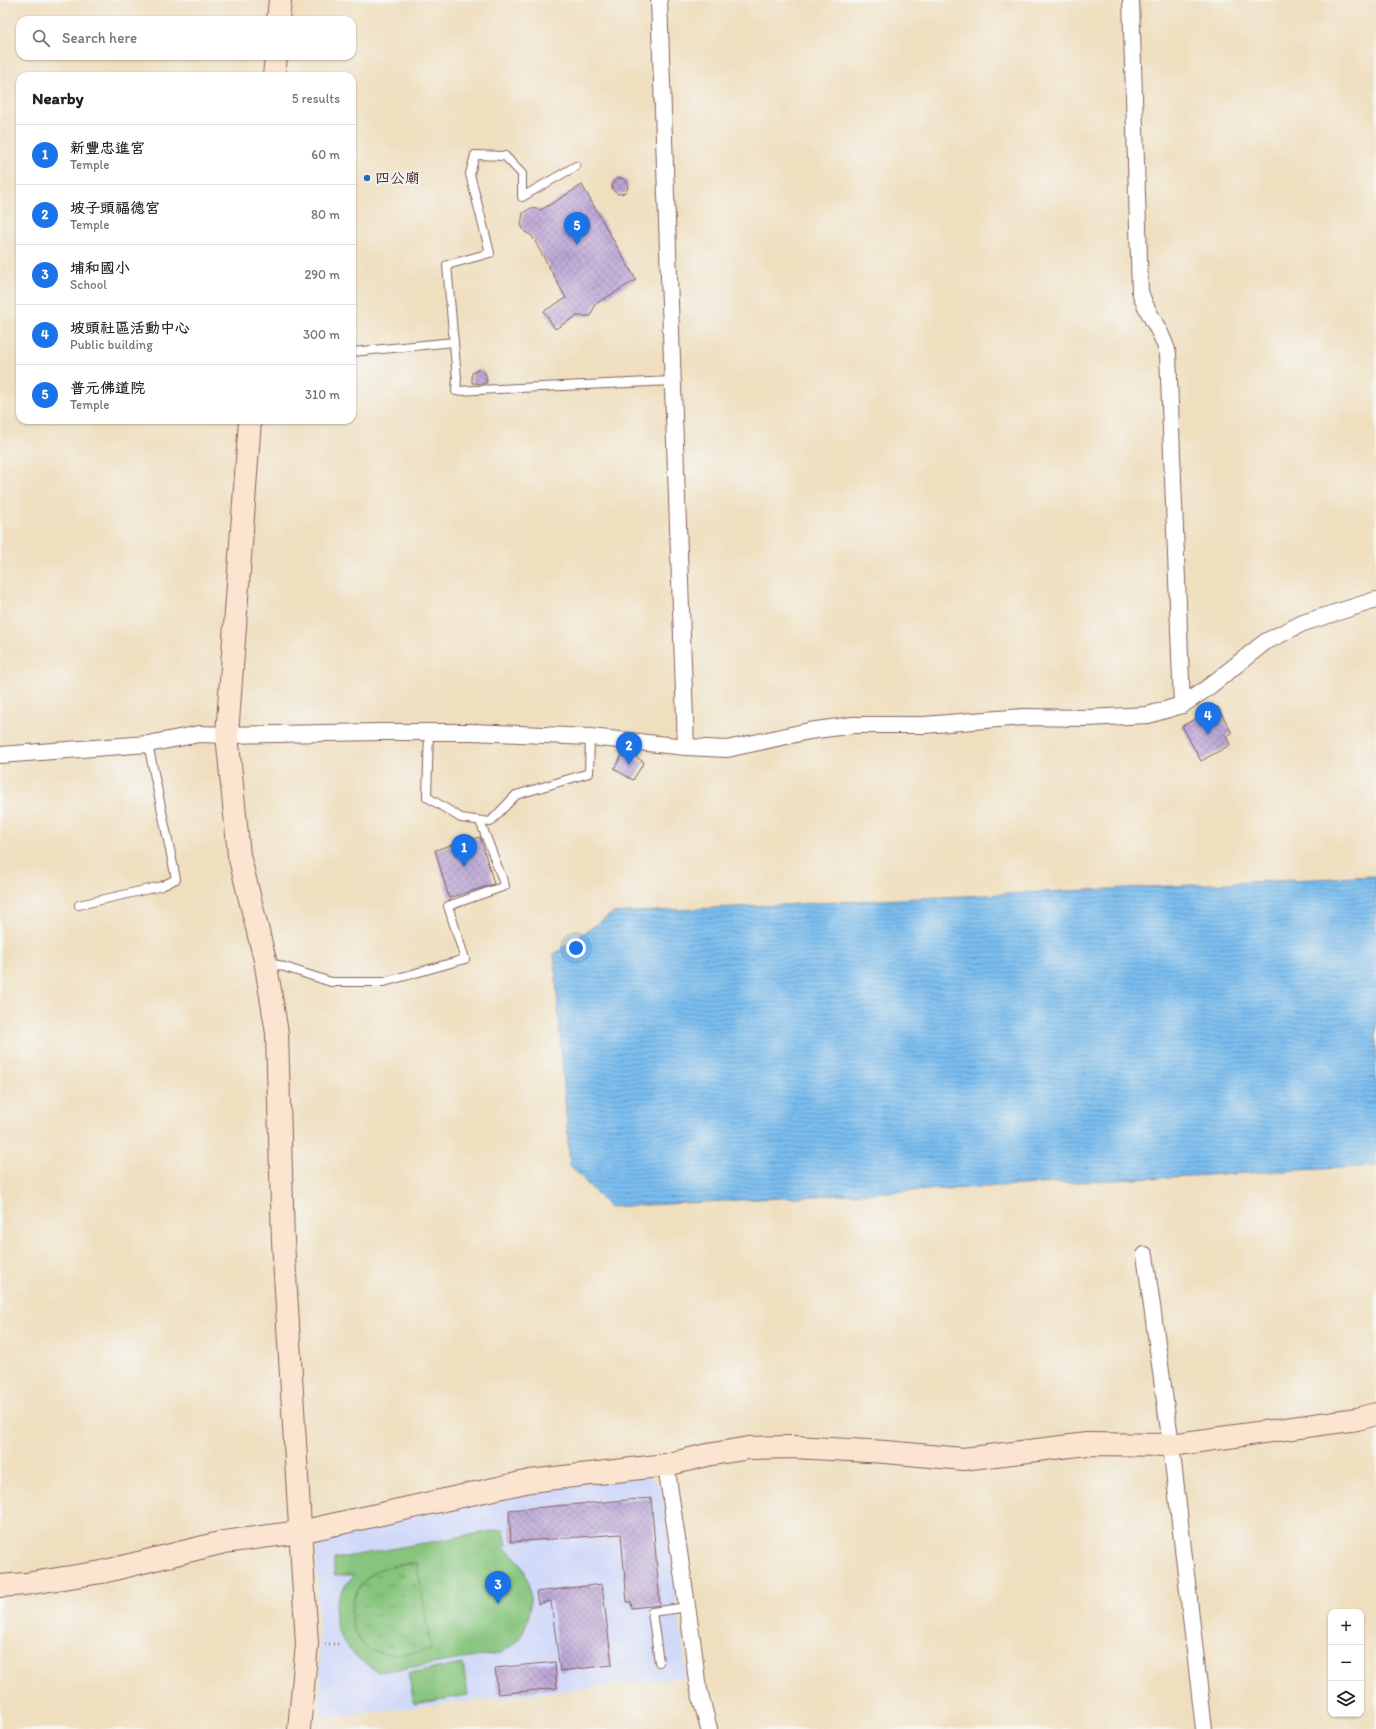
<!DOCTYPE html>
<html lang="en">
<head>
<meta charset="utf-8">
<style>
  :root { --surface:#fff; --page:#f6f6f6; --text:#222; --muted:#767676; --line:#e0e0e0; --accent:#1a73e8 }
  body { margin:0; font-family:Itim,"LXGW WenKai TC",sans-serif; background:var(--page); color:var(--text) }
  .controls { position:absolute; right:12px; bottom:12px; display:grid; overflow:hidden; border-radius:8px; box-shadow:0 1px 3px #0004 }
  .controls button { width:36px; height:36px; display:grid; place-items:center; padding:0; border:0; border-bottom:1px solid var(--line); background:var(--surface); color:var(--text); font:20px sans-serif }
  .you { position:absolute; left:576px; top:948px; width:14px; height:14px; margin:-10px; border:3px solid #fff; border-radius:50%; background:#1a73e8; box-shadow:0 0 0 6px #1a73e833 }
  .badge { display:grid; place-items:center; width:26px; height:26px; border-radius:50%; background:var(--accent); color:#fff; font-size:13px; font-weight:700 }
  .pin { position:absolute; translate:-50% -33px; filter:drop-shadow(0 1px 2px #0008) }
  .pin::after { content:''; position:absolute; top:21px; width:14px; height:12px; background:inherit; clip-path:polygon(0 0,100% 0,50% 100%) }
  .list { margin:0; padding:0; list-style:none }
  h2 { display:flex; justify-content:space-between; align-items:center; height:52px; margin:0; padding:0 16px; font-size:17px }
  h2 small { font-size:13px; font-weight:400; color:var(--muted) }
  .list li { display:grid; grid-template-columns:26px 1fr auto; gap:12px; align-items:center; box-sizing:border-box; height:60px; padding:0 16px; border-top:1px solid var(--line) }
  .list b { display:block; font-size:15px; white-space:nowrap }
  .list p { margin:0; font-size:13px; white-space:nowrap; color:var(--muted) }
  .list em { font-size:13px; font-style:normal; color:var(--muted) }
  .icon { flex:none; width:22px; height:22px; fill:none; stroke:currentColor; stroke-width:2; stroke-linecap:round; stroke-linejoin:round }
  .map { position:relative; flex:none; width:1376px; height:1729px; overflow:hidden }
  .search { position:absolute; background:var(--surface); box-shadow:0 1px 3px #0004; left:16px; top:16px; width:340px; height:44px; display:flex; align-items:center; gap:10px; box-sizing:border-box; padding:0 14px; border-radius:12px; color:var(--muted); font-size:15px }
  .panel { position:absolute; background:var(--surface); box-shadow:0 1px 3px #0004; left:16px; top:72px; width:340px; height:352px; border-radius:12px }
  .map>svg:first-child { display:block }
  .built { fill:#d1d9f9 }
  .grass { fill:url(#grass-tufts); stroke:#687254 }
  .pitch { fill:#86c57d; stroke:#687254; fill-rule:evenodd }
  .water { fill:url(#water-rules); stroke:#626e8d }
  .building { fill:url(#building-cross-hatch) }
  .lines { fill:none; stroke-linecap:round; stroke-linejoin:round }
  .lane-casing { stroke:#84625f; stroke-width:10 }
  .street-casing { stroke:#84625f; stroke-width:18 }
  .secondary-casing { stroke:#84625f; stroke-width:24 }
  .path { stroke:#84625f; stroke-width:2.5; stroke-dasharray:1 3; stroke-linecap:butt }
  .lane { stroke:#fff; stroke-width:8 }
  .street { stroke:#fff; stroke-width:16 }
  .secondary { stroke:#fce5d0; stroke-width:22 }
  .poi-dot { fill:#1f6fb2; stroke:#f6f6f2; stroke-width:1.5 }
  .labels { text-anchor:middle; stroke-width:3; stroke-linejoin:round; paint-order:stroke }
  .poi-label { font-size:15px; fill:#4a1f2b; stroke:#f6f6f2; text-anchor:start }
</style>
</head>
<body>
<div class="map">
<svg width="1376" height="1729" viewBox="0 0 1376 1729">
  <defs>
    <pattern id="grass-tufts" width="24" height="20" patternUnits="userSpaceOnUse"><rect width="24" height="20" fill="#86c57d"/><path d="M3 7l-1-3M5 7V3M7 7l1-3M15 17l-1-3M17 17v-4M19 17l1-3" fill="none" stroke="#709f67"/></pattern>
    <pattern id="water-rules" width="6" height="5" patternUnits="userSpaceOnUse"><rect width="6" height="5" fill="#79bdef"/><path d="M0 2.5h6" fill="none" stroke="#6599c2"/></pattern>
    <pattern id="building-cross-hatch" width="8" height="8" patternUnits="userSpaceOnUse"><rect width="8" height="8" fill="#baa4d5"/><path d="M0 0l8 8M0 8l8-8" fill="none" stroke="#9985ad"/></pattern>
  </defs>
  <rect width="100%" height="100%" fill="#f6f6f2"/>
  <filter id="ink" filterUnits="userSpaceOnUse"><feTurbulence type="fractalNoise" baseFrequency=".025" numOctaves="2"/><feDisplacementMap in="SourceGraphic" scale="8" xChannelSelector="R" yChannelSelector="G"/><feConvolveMatrix kernelMatrix="1 2 1 2 8 2 1 2 1" color-interpolation-filters="sRGB"/></filter>
  <filter id="wash" filterUnits="userSpaceOnUse"><feTurbulence type="fractalNoise" baseFrequency=".012" numOctaves="4" result="noise"/><feDisplacementMap in="SourceGraphic" scale="16" xChannelSelector="R" yChannelSelector="G"/><feGaussianBlur stdDeviation="0.9" result="paint"/><feColorMatrix in="noise" values="0 0 0 0 0 0 0 0 0 0 0 0 0 0 0 0 0 1.4 0 .05"/><feComposite in="paint" operator="in"/></filter>
  <g filter="url(#wash)">
    <rect width="100%" height="100%" fill="#efdfbf"/>
    <!-- built -->
    <polygon class="built" points="647,1475 662,1488 687,1677 321,1718 316,1532 509,1493"/>
    <!-- grass -->
    <path class="grass" d="M417,1563L432,1650C410,1654 390,1658 369,1649C364,1647 361,1641 359,1638C341,1615 355,1580 381,1569C391,1565 406,1565 417,1563Z"/>
    <!-- pitch -->
    <g class="pitch">
      <path d="M504,1529L507,1545L502,1546C510,1552 517,1558 522,1566C534,1589 534,1625 514,1644C510,1647 505,1650 501,1653L379,1672C354,1659 329,1634 336,1604C339,1592 347,1583 354,1575H334V1559ZM417,1563L431,1650C410,1654 389,1658 369,1649C362,1646 355,1634 353,1627C346,1605 359,1578 381,1569C391,1565 407,1564 417,1563Z"/>
      <polygon points="463,1664 468,1695 414,1704 408,1673"/>
    </g>
    <!-- water -->
    <polygon class="water" points="1376,876 1376,1166 609,1207 570,1165 554,954 613,913"/>
    <g id="blocks">
      <!-- building -->
      <g class="building">
        <circle cx="620" cy="186" r="8"/>
        <polygon points="582,185 636,280 595,304 591,316 577,316 555,329 544,311 566,298 532,236 525,232 521,225 523,213 531,208 541,210"/>
        <polygon points="479,369 485,373 487,382 483,384 472,383 472,373"/>
        <polygon points="1218,707 1232,733 1226,736 1230,745 1201,761 1182,726"/>
        <polygon points="625,750 644,762 633,780 614,769"/>
        <polygon points="480,837 494,884 449,898 435,850"/>
        <polygon points="651,1498 660,1605 632,1608 631,1602 627,1602 621,1534 511,1542 509,1510"/>
        <polygon points="602,1584 612,1665 560,1671 551,1601 538,1604 536,1592"/>
        <polygon points="555,1662 557,1688 498,1694 495,1668"/>
      </g>
    </g>
  </g>
  <g filter="url(#ink)">
    <use href="#blocks" fill-opacity="0" stroke="#84625f" stroke-width="1"/>
    <g class="lines">
      <!-- lane casing -->
      <g class="lane-casing">
        <g id="lane">
          <polyline points="576,166 522,197 522,174 505,156 475,155 470,174 490,253 447,265 457,378 456,391 672,381"/>
          <polyline points="352,352 454,342"/>
          <polyline points="429,732 427,797 461,818 490,822 516,795 589,773 590,737"/>
          <polyline points="79,905 162,886 176,879 148,744"/>
          <polyline points="266,961 331,982 384,982 465,959 448,906 505,886 480,821"/>
          <polyline points="659,1662 652,1612 688,1607"/>
        </g>
      </g>
      <!-- street casing -->
      <g class="street-casing">
        <g id="street">
          <polyline points="659,0 686,747"/>
          <path d="M1131,0L1140,291C1146,314 1163,331 1168,354L1182,705"/>
          <polyline points="0,755 148,744 199,734 227,735 379,732 471,732 590,737 686,747 727,749 809,731 853,725 924,725 1023,717 1087,718 1148,715 1182,705 1206,689 1265,642 1303,623 1376,600"/>
          <polyline points="1145,1255 1171,1445 1204,1729"/>
          <polyline points="666,1465 693,1646 697,1682 709,1729"/>
        </g>
      </g>
      <!-- secondary casing -->
      <g class="secondary-casing">
        <g id="secondary">
          <polyline points="278,20 280,0"/>
          <polyline points="274,76 276,56"/>
          <polyline points="250,420 227,735 239,855 265,960 277,1033 283,1241 307,1644 299,1729"/>
          <polyline points="0,1586 25,1584 102,1572 224,1542 300,1532 530,1481 666,1465 707,1455 749,1448 794,1447 886,1452 963,1459 1087,1444 1171,1445 1357,1419 1376,1414"/>
        </g>
      </g>
      <!-- path -->
      <polyline class="path" points="325,1644 341,1644"/>
      <!-- lane -->
      <use href="#lane" class="lane"/>
      <!-- street -->
      <use href="#street" class="street"/>
      <!-- secondary -->
      <use href="#secondary" class="secondary"/>
    </g>
  </g>
  <!-- markers -->
  <circle class="poi-dot" cx="367" cy="178" r="4"/>
  <g class="labels">
    <!-- poi labels -->
    <g class="poi-label">
      <text x="375" y="183">四公廟</text>
    </g>
  </g>
</svg>
<div class="controls">
<button>+</button>
<button>−</button>
<button><svg class="icon" aria-label="layers" viewBox="0 0 24 24"><path d="M12 4l9 5-9 5-9-5zM3 14l9 5 9-5"/></svg></button>
</div>
<div class="you"></div>
<div class="pin badge" style="left:464px;top:867px">1</div>
<div class="pin badge" style="left:629px;top:765px">2</div>
<div class="pin badge" style="left:498px;top:1604px">3</div>
<div class="pin badge" style="left:1208px;top:735px">4</div>
<div class="pin badge" style="left:577px;top:245px">5</div>
<div class="search"><svg class="icon" aria-label="search" viewBox="0 0 24 24"><circle cx="10" cy="10" r="6"/><path d="M15 15l6 6"/></svg>Search here</div>
<section class="panel">
<h2>Nearby<small>5 results</small></h2>
<ul class="list">
<li><span class="badge">1</span><div><b>新豐忠進宮</b><p>Temple</p></div><em>60 m</em></li>
<li><span class="badge">2</span><div><b>坡子頭福德宫</b><p>Temple</p></div><em>80 m</em></li>
<li><span class="badge">3</span><div><b>埔和國小</b><p>School</p></div><em>290 m</em></li>
<li><span class="badge">4</span><div><b>坡頭社區活動中心</b><p>Public building</p></div><em>300 m</em></li>
<li><span class="badge">5</span><div><b>普元佛道院</b><p>Temple</p></div><em>310 m</em></li>
</ul>
</section>
</div>
</body>
</html>
